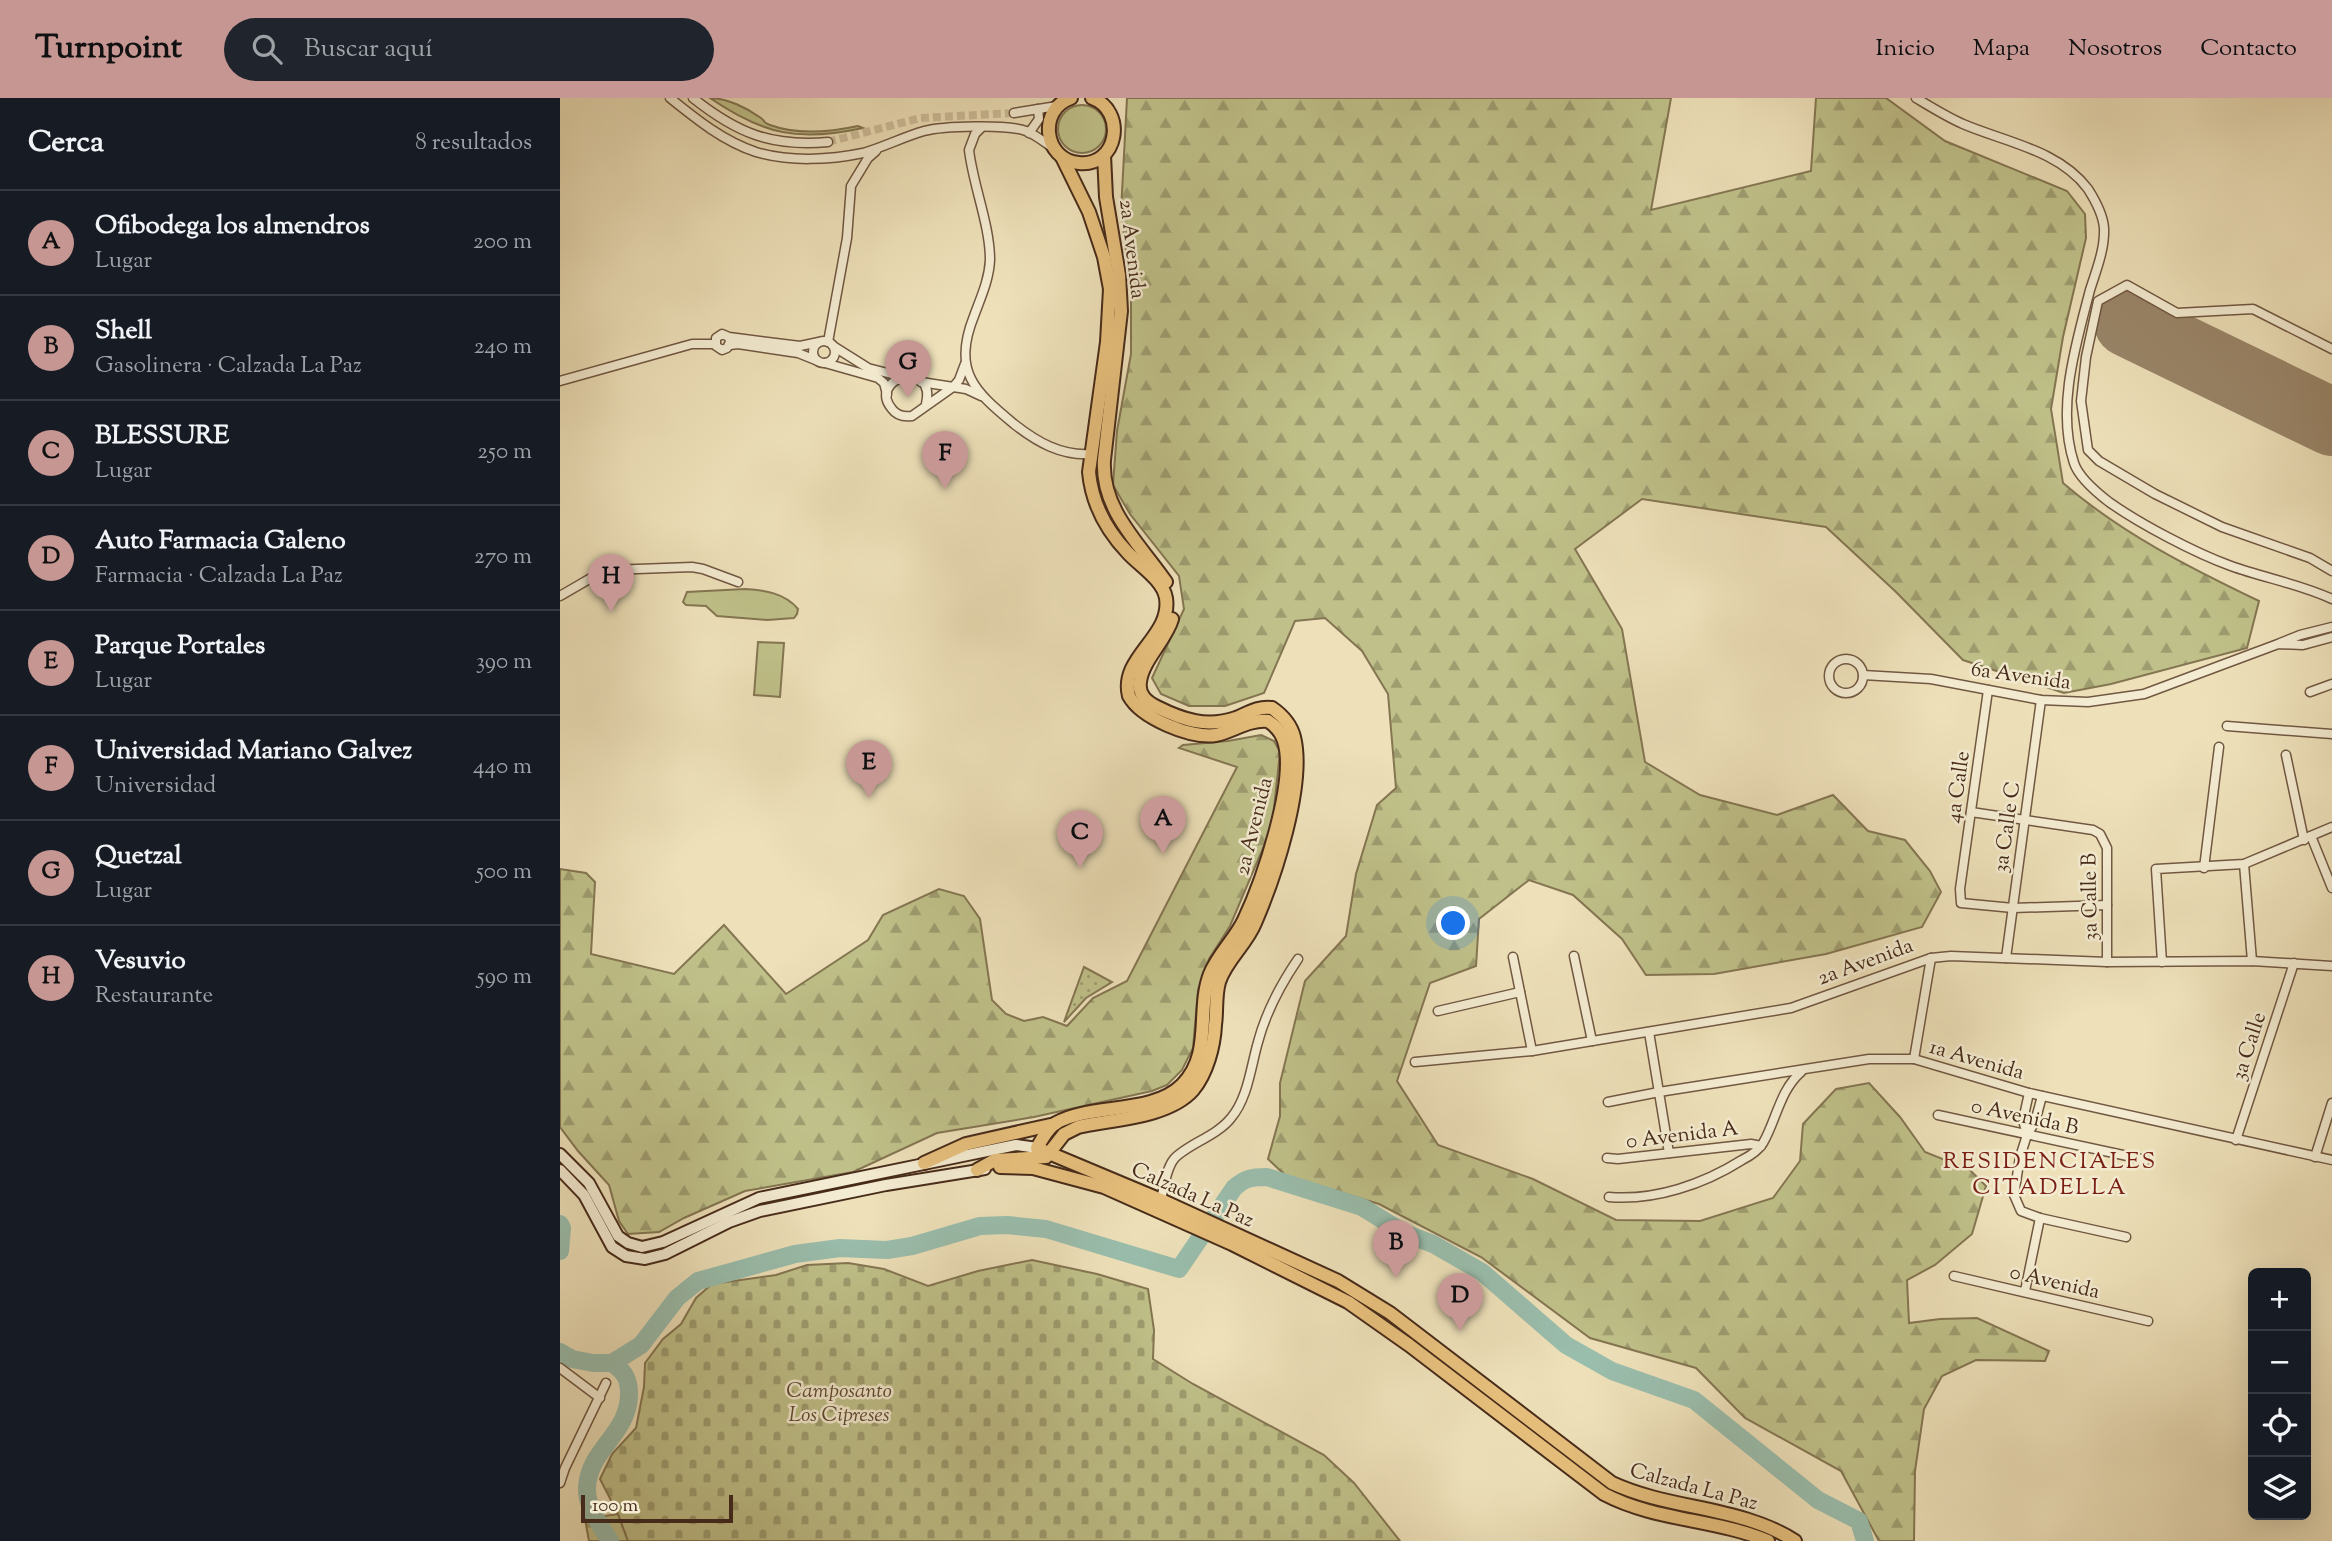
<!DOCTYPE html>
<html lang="es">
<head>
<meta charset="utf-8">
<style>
  :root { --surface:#171b24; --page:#20242c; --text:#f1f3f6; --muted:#9ea1a6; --line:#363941; --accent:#c59692 }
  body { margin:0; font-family:"Sorts Mill Goudy",serif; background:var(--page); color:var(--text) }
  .controls { position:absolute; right:21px; bottom:21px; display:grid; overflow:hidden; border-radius:10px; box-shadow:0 7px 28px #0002 }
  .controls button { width:63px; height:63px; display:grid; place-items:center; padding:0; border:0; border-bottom:2px solid var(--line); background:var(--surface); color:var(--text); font:35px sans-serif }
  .scale { position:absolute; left:21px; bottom:18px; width:152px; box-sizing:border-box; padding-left:7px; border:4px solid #472b1a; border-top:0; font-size:19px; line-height:24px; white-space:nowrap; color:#472b1a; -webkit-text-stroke:5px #f4ecd2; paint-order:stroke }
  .you { position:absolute; left:894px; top:826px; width:24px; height:24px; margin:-18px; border:5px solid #fff; border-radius:50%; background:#1a73e8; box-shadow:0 0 0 10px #1a73e833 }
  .badge { display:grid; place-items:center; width:46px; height:46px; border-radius:50%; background:var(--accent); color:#111; font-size:23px; font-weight:700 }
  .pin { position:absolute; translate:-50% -58px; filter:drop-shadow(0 2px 4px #0008) }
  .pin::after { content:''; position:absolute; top:37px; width:24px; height:21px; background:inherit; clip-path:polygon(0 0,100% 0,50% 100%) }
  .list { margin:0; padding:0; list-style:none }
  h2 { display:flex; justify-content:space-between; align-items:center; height:91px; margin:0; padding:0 28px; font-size:30px }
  h2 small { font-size:23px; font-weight:400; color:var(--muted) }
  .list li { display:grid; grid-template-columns:46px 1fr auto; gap:21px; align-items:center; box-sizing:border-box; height:105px; padding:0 28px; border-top:2px solid var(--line) }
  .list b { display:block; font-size:26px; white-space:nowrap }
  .list p { margin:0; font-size:23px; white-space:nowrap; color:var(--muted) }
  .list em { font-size:23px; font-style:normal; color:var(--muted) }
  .icon { flex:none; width:38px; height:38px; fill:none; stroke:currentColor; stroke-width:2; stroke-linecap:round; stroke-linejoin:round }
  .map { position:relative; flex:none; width:1772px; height:1443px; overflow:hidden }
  header { display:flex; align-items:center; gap:42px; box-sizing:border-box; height:98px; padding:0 35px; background:var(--accent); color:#111 }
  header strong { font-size:33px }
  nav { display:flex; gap:38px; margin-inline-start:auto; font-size:24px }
  .search { width:490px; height:63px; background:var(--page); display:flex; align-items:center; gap:18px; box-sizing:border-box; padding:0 24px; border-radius:38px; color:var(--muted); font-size:26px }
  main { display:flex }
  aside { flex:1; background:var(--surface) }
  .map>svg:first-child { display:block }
  .grass { fill:#c0c18a; stroke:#847652; stroke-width:2 }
  .forest { fill:url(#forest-firs); stroke:#847652; stroke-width:2 }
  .cemetery { fill:url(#cemetery-stones); stroke:#847652; stroke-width:2 }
  .park { fill:url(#park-dots); stroke:#847652; stroke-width:2 }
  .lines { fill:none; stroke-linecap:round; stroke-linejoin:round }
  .river { stroke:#9abead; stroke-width:18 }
  .runway { stroke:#9a866a; stroke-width:68 }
  .street-tunnel { stroke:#cdbd9a; stroke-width:8; stroke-dasharray:8 4; stroke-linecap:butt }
  .street-casing { stroke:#715842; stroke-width:11 }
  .secondary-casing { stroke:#472b1a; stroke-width:14 }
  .primary-casing { stroke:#472b1a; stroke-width:16 }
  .street { stroke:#f4ecd2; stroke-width:8 }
  .secondary { stroke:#f4ecd2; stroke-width:10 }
  .primary { stroke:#e7c07d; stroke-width:12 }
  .labels { text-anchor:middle; stroke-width:5; stroke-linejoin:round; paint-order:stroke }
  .street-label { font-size:21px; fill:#472b1a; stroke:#f4ecd2 }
  .park-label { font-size:21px; font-style:italic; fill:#5f4930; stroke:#f4ecd2 }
  .neighbourhood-label { font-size:23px; letter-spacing:2px; fill:#7a1f14; stroke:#f4ecd2 }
</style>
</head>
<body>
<header>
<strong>Turnpoint</strong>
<div class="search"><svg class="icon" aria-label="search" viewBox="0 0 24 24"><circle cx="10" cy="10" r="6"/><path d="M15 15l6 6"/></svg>Buscar aquí</div>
<nav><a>Inicio</a><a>Mapa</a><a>Nosotros</a><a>Contacto</a></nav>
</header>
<main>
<aside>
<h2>Cerca<small>8 resultados</small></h2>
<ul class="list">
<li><span class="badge">A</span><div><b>Ofibodega los almendros</b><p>Lugar</p></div><em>200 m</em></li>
<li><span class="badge">B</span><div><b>Shell</b><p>Gasolinera · Calzada La Paz</p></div><em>240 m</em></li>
<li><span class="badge">C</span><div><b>BLESSURE</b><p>Lugar</p></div><em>250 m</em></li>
<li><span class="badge">D</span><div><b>Auto Farmacia Galeno</b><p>Farmacia · Calzada La Paz</p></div><em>270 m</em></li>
<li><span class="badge">E</span><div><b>Parque Portales</b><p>Lugar</p></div><em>390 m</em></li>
<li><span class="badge">F</span><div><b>Universidad Mariano Galvez</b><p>Universidad</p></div><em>440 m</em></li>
<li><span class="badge">G</span><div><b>Quetzal</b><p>Lugar</p></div><em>500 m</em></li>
<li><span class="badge">H</span><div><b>Vesuvio</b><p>Restaurante</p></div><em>590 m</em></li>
</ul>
</aside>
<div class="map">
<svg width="1772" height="1443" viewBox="0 0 1772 1443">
  <defs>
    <pattern id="forest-firs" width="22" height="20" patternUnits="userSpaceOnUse" patternTransform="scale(1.75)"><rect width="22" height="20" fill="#c0c18a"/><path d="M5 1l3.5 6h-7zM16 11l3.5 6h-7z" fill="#9e9d70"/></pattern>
    <pattern id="cemetery-stones" width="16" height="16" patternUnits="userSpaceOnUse" patternTransform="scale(1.75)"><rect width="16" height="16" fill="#c0c18a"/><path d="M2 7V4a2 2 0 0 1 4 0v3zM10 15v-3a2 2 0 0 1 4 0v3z" fill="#9e9d70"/></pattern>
    <pattern id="park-dots" width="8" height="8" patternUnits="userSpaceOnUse" patternTransform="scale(1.75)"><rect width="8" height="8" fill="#c0c18a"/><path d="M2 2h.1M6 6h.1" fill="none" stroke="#9e9d70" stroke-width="1.8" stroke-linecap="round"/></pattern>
  </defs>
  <rect width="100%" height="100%" fill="#eee1ba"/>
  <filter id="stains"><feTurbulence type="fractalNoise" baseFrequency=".00286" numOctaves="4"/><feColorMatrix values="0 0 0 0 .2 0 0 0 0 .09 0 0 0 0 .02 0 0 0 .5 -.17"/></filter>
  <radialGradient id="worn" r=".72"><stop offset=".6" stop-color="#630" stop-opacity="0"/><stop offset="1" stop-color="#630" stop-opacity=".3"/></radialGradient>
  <!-- grass -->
  <g class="grass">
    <path d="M150,0C167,0 187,10 201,20C207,25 202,24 210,27C237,37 270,34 298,28L303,30C239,44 204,37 150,0Z"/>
    <circle cx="522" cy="31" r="24"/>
    <path d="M185,491C204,492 225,495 238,511L237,516L234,520L207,522L157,518L146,508L126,507L123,504L127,494Z"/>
    <polygon points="198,544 224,545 220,599 194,597"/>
  </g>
  <!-- forest -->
  <g class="forest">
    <path d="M567,0H1111L1091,112L1251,73L1256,0H1326L1385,43L1507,93L1525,116L1526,140L1503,239L1491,311L1503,385C1561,435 1630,470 1699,503L1687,550L1551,586L1504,595L1403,562L1335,493L1266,429L1082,401L1015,451L1062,531L1085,664L1140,697L1217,717L1273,697L1308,733L1345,742L1370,773L1381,794L1362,829L1266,856L1154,876L1086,877L1062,841L1013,797L969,782L919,821L916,868L870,885L837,983L878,1047L973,1081L1056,1122L1140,1123L1213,1100L1240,1063L1243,1026L1276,991L1309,985L1340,1019L1365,1054L1410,1072L1426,1088L1412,1136L1375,1167L1347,1182L1349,1225L1380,1221L1417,1220L1489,1253L1485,1263L1416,1262L1382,1278L1364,1311L1355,1373L1354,1443H1319L1281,1373L1185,1320L1136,1270L1030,1240L921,1159L819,1106L726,1078L708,1061L720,1018V985L745,883L786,838L796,776L817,707L836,690L828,596L802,553L765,520L735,523L704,595L665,608H629L601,596L592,580L624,511L619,478L570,416L553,387L557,333L571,256V192L561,113Z"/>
    <polygon points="701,637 714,643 720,654 712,729 670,828 649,861 638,892 633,950 622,972 607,987 592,993 474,1019 377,1035 293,1074 185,1093 124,1120 99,1134 68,1136 59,1123 49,1087 18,1053 0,1029 0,771 26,775 35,784 31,856 114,876 164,827 226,896 308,842 323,817 379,791 404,798 420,821 432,902 446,916 464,923 483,919 507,928 533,900 567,883 677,669 619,650 623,647 668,643"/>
    <polygon points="58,1416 68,1443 29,1443 25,1421"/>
  </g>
  <!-- cemetery -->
  <polygon class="cemetery" points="472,1162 537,1176 588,1191 594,1232 593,1261 633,1286 764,1357 794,1385 840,1443 68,1443 58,1416 40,1381 52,1356 76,1330 84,1289 85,1265 103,1241 121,1226 136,1200 152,1186 216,1177 247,1167 288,1165 324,1171 368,1188 418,1173"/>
  <!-- park -->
  <polygon class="park" points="524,869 552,884 526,900 504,924"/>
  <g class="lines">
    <!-- river -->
    <g class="river">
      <polyline points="0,1126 2,1130 0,1153"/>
      <path d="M0,1254L12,1261L33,1265H52L81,1247L117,1200L138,1183L235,1156L280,1150L327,1152L352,1148L420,1128L447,1127L486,1131L619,1171L674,1090C685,1080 692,1079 707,1079L802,1109L844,1135L873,1146L922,1174L1006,1247L1052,1273L1134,1302L1258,1402L1299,1423L1305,1443"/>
      <path d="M50,1443C40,1426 26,1409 27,1389C29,1351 69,1336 69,1296C69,1281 65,1274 52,1265"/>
    </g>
    <!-- runway -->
    <polyline class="runway" points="1568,225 1772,324"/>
    <!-- street-tunnel -->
    <polyline class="street-tunnel" points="268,44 360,20 454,15"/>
    <!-- street casing -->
    <g class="street-casing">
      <g id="street">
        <path d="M110,0C136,21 163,43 196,54C229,64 270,62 303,55C324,49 343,39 364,33C383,28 447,26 466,33C476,37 484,44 493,50"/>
        <path d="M133,0C177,35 211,49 268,44"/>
        <path d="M1356,0C1371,9 1387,19 1403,26C1445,44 1499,52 1528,91C1535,102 1543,117 1544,130C1545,151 1536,173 1530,192C1516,246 1496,310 1514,365C1519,380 1536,394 1549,404C1580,426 1635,455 1671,468C1704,480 1740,486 1772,501"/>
        <polyline points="454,15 497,8"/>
        <path d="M421,30L415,36L409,52C413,87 430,127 430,162C429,182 421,199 414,218C392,273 414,293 454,326C477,344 501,358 531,356"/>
        <polyline points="469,35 479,21 478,11"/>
        <polyline points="169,239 170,244 167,250 162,252 156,248 156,240 162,236 169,239 240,248 259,244"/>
        <circle cx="264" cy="254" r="11"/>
        <polyline points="268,244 287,140 291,88 308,60 316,53"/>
        <polyline points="170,247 178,246 238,255 258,263"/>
        <polyline points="273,248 308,270 343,279"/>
        <polyline points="1772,251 1693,211 1617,215 1567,187 1538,203 1526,259 1521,303 1528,352 1539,363 1595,396 1662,429 1750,460 1772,473"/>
        <polyline points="265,265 318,280 324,285 327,296"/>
        <polyline points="0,283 132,246 155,246"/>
        <polyline points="361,284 406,291 421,298"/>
        <path d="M366,306C377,260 306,280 332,311C337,318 344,319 352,318L393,289L399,282L405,266"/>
        <polyline points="0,498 31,480 50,472 132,469 143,471 178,484"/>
        <polyline points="1720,545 1740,537 1772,529"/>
        <circle cx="1286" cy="578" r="17"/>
        <polyline points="1303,577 1371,581 1481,602 1528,604 1584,596 1718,546 1743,547 1772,539"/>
        <polyline points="1428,592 1400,791 1401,805 1453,810 1547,807"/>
        <polyline points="1750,594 1772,586"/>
        <polyline points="1667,628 1772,636"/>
        <polyline points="1726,657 1744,742"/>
        <polyline points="1411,714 1533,732 1540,736 1547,750 1547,864"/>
        <polyline points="1751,738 1772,790"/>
        <polyline points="1684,766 1692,863"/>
        <polyline points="1644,770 1659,649"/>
        <polyline points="1014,858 1032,943"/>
        <polyline points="953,859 972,953"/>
        <polyline points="1446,860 1481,602"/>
        <polyline points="1602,864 1596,771 1684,766 1772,729"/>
        <polyline points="878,913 960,894"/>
        <polyline points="1089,934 1109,1055"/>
        <polyline points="1354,961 1371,860"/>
        <polyline points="855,964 972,953 1231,910 1371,860 1391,858 1547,864 1692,863 1772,868"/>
        <polyline points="1469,995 1463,1022 1467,1037 1460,1059 1454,1097 1461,1113 1480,1120 1566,1139"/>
        <polyline points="1048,1004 1099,994 1309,961 1354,961 1469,995 1772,1062"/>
        <polyline points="1378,1017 1586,1062"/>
        <polyline points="1467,1037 1475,1024 1482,998"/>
        <polyline points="1676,1042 1734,865"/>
        <polyline points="1755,1059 1772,1005"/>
        <polyline points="1047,1060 1058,1061 1191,1046 1201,1048"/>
        <path d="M1049,1099C1095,1103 1144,1086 1182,1062C1190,1058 1198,1053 1203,1045C1216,1023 1220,992 1241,974"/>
        <path d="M601,1102C604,1089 606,1071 614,1061C626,1047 657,1038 671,1020C688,1000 691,968 698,944C706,914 721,886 738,861"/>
        <polyline points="1394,1178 1588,1223"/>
        <polyline points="1465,1193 1480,1120"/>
        <polyline points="0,1270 40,1300"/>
        <polyline points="0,1385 5,1370 46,1285"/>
      </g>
    </g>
    <!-- secondary casing -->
    <g class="secondary-casing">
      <g id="secondary">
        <polyline points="0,1056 29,1085 58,1138 68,1145 82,1149 103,1144 199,1100 456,1047 477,1050"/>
        <polyline points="0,1072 24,1097 52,1149 66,1158 85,1161 105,1156 169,1124 200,1113 326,1087 425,1071"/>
      </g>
    </g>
    <!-- primary casing -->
    <g class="primary-casing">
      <g id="primary">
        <path d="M511,0C478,11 483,62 519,65C558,69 567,13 532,0"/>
        <path d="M544,57L546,99L559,177L561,213L544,362C541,412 580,446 606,484"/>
        <path d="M502,59L529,114L544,159L550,191L547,244L529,374C532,406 546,432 568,455C580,468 603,482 606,500C612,539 559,559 569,598C581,620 631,641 656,637C674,633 689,621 708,623C716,628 721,634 724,643C737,683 702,784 684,822C675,841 658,856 650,876C636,912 653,956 622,987C592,1017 531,1005 496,1025C488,1030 482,1041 477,1050L601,1102L778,1183L830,1215L1052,1385C1110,1412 1181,1408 1235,1443"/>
        <polyline points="364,1065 406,1046 495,1026"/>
        <path d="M440,1069L473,1070L544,1089L672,1146L788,1204L849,1247L1044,1396C1095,1423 1156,1421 1208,1443"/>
        <path d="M417,1072L435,1062L486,1059L504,1036L518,1029C553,1021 608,1020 633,992C647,975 654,948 655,927C657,913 655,898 659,884C666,862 686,847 695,825C714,781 746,687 734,639C731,627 722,617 712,610C698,608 688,615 676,620C647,630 623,622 597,609C587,604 578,597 580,584C582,563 606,542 612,521"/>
      </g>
    </g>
    <!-- street -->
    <use href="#street" class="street"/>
    <!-- secondary -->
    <use href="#secondary" class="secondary"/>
    <!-- primary -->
    <use href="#primary" class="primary"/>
  </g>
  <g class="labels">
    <!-- street labels -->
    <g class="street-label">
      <text transform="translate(573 151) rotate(83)" y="7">2a Avenida</text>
      <text transform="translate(1461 577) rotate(8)" y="7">6a Avenida</text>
      <text transform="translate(1397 689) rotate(-82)" y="7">4a Calle</text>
      <text transform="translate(693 728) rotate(-76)" y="7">2a Avenida</text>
      <text transform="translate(1446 729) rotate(-82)" y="7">3a Calle C</text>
      <text transform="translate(1529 799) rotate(-91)" y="7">3a Calle B</text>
      <text transform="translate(1305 863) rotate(-20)" y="7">2a Avenida</text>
      <text transform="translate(1688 948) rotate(-72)" y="7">3a Calle</text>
      <text transform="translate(1417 961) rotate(16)" y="7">1a Avenida</text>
      <text transform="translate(1465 1018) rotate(12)" y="7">0 Avenida B</text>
      <text transform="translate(1122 1036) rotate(-7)" y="7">0 Avenida A</text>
      <text transform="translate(633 1096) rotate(24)" y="7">Calzada La Paz</text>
      <text transform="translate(1495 1183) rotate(13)" y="7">0 Avenida</text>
      <text transform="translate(1134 1388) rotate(15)" y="7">Calzada La Paz</text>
    </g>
    <!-- park labels -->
    <g class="park-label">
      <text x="279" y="1299">Camposanto<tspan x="279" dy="24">Los Cipreses</tspan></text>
    </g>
    <!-- neighbourhood labels -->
    <g class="neighbourhood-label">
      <text x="1490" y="1070">RESIDENCIALES<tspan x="1490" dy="26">CITADELLA</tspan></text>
    </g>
  </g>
  <rect width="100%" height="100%" filter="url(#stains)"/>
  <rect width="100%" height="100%" fill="url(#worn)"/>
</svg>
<div class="controls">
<button>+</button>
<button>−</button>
<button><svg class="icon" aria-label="locate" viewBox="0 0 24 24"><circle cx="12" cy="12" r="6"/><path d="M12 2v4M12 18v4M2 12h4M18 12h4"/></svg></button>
<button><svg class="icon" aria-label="layers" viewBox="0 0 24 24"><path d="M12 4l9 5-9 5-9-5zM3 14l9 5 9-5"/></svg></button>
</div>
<div class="scale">100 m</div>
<div class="you"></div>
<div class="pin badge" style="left:603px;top:756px">A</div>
<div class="pin badge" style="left:836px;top:1180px">B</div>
<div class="pin badge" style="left:520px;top:770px">C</div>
<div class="pin badge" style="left:900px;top:1233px">D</div>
<div class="pin badge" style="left:309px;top:700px">E</div>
<div class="pin badge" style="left:385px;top:391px">F</div>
<div class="pin badge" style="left:348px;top:300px">G</div>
<div class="pin badge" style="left:51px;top:514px">H</div>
</div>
</main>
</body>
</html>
